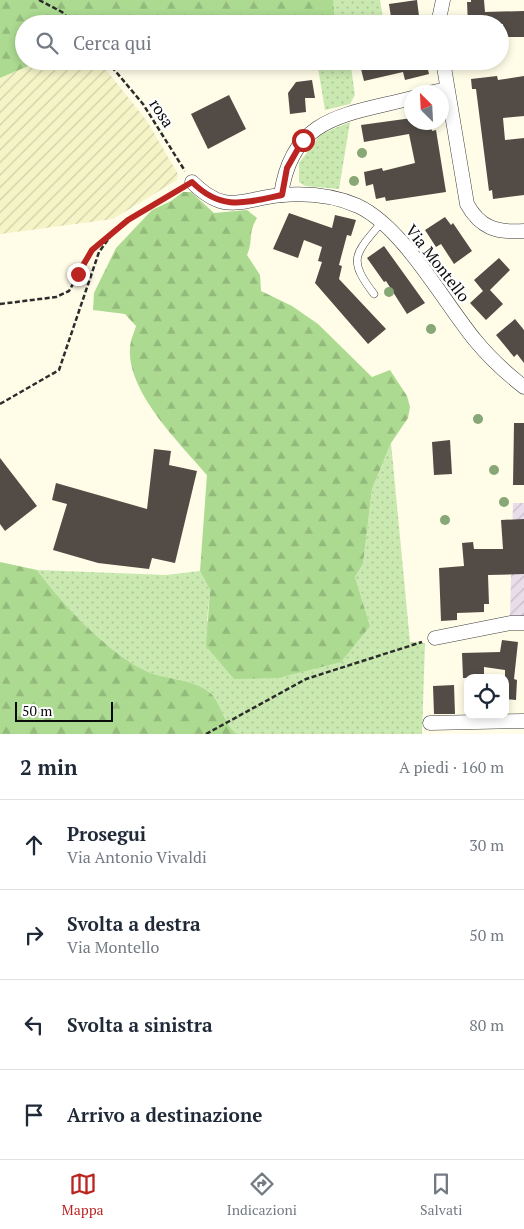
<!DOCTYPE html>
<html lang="it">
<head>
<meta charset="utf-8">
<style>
  :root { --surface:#fff; --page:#f2f2f3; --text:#1f2937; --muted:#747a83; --line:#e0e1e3; --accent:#bb2521 }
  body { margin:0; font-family:"PT Serif",serif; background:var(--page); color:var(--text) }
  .controls { position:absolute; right:15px; bottom:15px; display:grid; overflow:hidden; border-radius:10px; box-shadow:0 2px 8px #0003 }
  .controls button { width:45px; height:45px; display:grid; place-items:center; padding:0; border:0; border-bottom:1px solid var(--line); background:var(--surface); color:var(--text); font:25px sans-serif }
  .compass { position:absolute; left:404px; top:85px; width:45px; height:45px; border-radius:50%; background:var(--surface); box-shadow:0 2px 8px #0003; rotate:336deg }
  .scale { position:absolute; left:15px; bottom:12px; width:98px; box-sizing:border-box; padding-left:5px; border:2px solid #0a0a0a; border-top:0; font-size:14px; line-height:18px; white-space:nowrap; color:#0a0a0a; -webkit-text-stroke:4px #fff; paint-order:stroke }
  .stop { position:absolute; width:15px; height:15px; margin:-11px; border:4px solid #bb2521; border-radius:50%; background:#fff }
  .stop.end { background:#bb2521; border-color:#fff; box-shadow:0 1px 5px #0008 }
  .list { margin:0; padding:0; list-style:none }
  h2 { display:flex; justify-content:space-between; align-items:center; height:65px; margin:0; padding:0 20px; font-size:21px }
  h2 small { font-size:16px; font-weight:400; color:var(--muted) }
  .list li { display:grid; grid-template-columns:32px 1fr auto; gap:15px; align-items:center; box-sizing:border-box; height:90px; padding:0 20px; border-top:1px solid var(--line) }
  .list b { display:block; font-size:19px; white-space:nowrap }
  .list p { margin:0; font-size:16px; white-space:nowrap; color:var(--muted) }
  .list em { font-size:16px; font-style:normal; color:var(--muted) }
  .icon { flex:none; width:28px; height:28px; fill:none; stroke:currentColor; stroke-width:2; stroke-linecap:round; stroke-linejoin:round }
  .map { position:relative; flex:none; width:524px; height:734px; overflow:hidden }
  .search { position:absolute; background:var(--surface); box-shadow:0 2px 8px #0003; left:15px; right:15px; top:15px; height:55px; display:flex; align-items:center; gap:12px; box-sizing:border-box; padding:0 18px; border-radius:28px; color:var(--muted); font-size:19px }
  .sheet { height:425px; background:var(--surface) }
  nav { display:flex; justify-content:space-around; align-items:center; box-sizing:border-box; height:70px; border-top:1px solid var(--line); background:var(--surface); font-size:14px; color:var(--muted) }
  nav a { display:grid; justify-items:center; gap:2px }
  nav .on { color:var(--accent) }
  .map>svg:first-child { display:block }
  .industrial { fill:url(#industrial-furrows) }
  .farmland { fill:url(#farmland-furrows) }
  .grass { fill:url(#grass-dots) }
  .forest { fill:url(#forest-firs) }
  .building { fill:#534c46 }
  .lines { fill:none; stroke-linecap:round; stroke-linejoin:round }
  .service-casing { stroke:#3d3d3d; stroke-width:8 }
  .minor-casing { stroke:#3d3d3d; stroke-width:15 }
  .path { stroke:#2c2c2c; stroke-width:2.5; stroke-dasharray:5 2.5; stroke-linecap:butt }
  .service { stroke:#fff; stroke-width:7 }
  .minor { stroke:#fff; stroke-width:14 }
  .tree { fill:#87a776 }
  .route { stroke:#bb2521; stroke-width:6 }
  .labels { text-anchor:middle; stroke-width:5; stroke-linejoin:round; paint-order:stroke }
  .street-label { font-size:16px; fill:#0a0a0a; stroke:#fff }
</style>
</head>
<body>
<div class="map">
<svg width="524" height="734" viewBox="0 0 524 734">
  <defs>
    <pattern id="industrial-furrows" width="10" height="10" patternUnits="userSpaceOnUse" patternTransform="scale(1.25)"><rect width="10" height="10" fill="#e9ddea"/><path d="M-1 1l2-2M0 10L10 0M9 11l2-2" fill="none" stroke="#c6bcc7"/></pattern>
    <pattern id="farmland-furrows" width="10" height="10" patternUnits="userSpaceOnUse" patternTransform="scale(1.25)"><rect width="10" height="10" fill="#f4f4c7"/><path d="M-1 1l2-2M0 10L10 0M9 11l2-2" fill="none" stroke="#d0d0aa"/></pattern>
    <pattern id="grass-dots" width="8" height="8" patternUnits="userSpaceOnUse" patternTransform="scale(1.25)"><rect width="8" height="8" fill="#cae9b1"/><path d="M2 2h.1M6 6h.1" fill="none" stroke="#acc697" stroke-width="1.8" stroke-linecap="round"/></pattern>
    <pattern id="forest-firs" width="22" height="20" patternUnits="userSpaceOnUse" patternTransform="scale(1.25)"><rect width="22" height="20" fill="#acda90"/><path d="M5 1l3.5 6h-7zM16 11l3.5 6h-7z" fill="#93ba7b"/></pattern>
  </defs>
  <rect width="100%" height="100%" fill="#fffce7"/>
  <!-- industrial -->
  <polygon class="industrial" points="513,503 524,503 524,618 510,618"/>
  <!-- farmland -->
  <polygon class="farmland" points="65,61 99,61 147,121 178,174 177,180 113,219 0,234 0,78 33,64"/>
  <!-- grass -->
  <g class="grass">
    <polygon points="333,0 380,0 384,24 334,24"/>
    <polygon points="254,15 264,24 203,24 229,22"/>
    <polygon points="269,61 350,61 355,95 350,104 325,110 318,68"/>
    <polygon points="350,122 339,189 305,186 299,182 299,163 321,134"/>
    <path d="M391,443L410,642L425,643L422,734H237C222,723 222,701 208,691C190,678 165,680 146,671C108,653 62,604 37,570L166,575L200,571L210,590L207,621L370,626L355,577L363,564L372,489Z"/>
  </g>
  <!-- forest -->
  <g class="forest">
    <polygon points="0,0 333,0 335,21 334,24 264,24 254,15 229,22 203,24 24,24 24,61 65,61 33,64 0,78"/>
    <path d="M183,192H191L214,213L247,210L257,218C247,235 254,239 247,255L260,275L261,291L292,306L318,324L372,377L390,370L407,396L410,407L408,418L391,443L372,489L363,564L355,577L370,626L341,662L278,678L234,679L206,646L210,590L200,571L207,475C180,443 121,387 131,341C132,336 135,331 136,326L125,314L93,310L94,293L116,248L152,210L171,201Z"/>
    <path d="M0,562L37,570C62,604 108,653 146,671C165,680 190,678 208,691C222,701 222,723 237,734H0Z"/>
  </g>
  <!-- building -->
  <g class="building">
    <polygon points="417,0 420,24 392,24 389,4"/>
    <polygon points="471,0 484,0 485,12 524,11 524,37 504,37 503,24 468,24 467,2 471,2"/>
    <polygon points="359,61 426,61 429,74 405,80 403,72 364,81"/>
    <polygon points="497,76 498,80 524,76 524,116 503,118 505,140 524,138 524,195 493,199 492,190 489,191 476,89 472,89 471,79"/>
    <polygon points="312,80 315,98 305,98 306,112 290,114 288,93 296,82"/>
    <polygon points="229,95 246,129 208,149 191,114"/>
    <polygon points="412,118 412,122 431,122 432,131 436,130 446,192 386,201 385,197 376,199 373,184 366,186 364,172 382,168 383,171 415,163 409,134 364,142 361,125"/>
    <polygon points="289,213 332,228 335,215 356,220 351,236 347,235 339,265 342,266 339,279 386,329 368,344 315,283 322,262 318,261 322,247 304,240 298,258 273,249"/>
    <polygon points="445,217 451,225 453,223 472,251 454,264 441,244 436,247 425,230"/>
    <polygon points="384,246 425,303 407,314 386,281 384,282 367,258"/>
    <polygon points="499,258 510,270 490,290 503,304 486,320 470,303 483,291 474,280"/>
    <polygon points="515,319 524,330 524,363 517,354 514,357 496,335"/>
    <polygon points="514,423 524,423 524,485 513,485"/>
    <polygon points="450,440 452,474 434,475 432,442"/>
    <polygon points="154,449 171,451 169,465 197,471 175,563 152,558 149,569 98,563 53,550 67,504 52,500 56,483 147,509"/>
    <polygon points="0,458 37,506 5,531 0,524"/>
    <polygon points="524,519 524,574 488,575 489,604 484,604 484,612 457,613 457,620 441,621 439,568 464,566 462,543 473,542 474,549 503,549 501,520"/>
    <polygon points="502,640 518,642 514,679 517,680 516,700 505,699 505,670 484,667 484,678 463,678 462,653 500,652"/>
    <polygon points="454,685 455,714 434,714 433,686"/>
  </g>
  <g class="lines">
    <!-- service casing -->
    <g class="service-casing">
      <path id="service" d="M374,294C347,259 355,254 381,223"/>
    </g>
    <!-- minor casing -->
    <g class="minor-casing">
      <g id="minor">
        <polyline points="438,24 443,0"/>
        <path d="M443,61L467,204C480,228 497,233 524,231"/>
        <polyline points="433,92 447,89"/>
        <path d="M192,182C227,217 242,198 283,195C308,193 335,196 358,206C403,227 443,301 475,340C489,357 506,373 524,387"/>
        <path d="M281,195C292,115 347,115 412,98"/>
        <polyline points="435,638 510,623 524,623"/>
        <polyline points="430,723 524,721"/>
      </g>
    </g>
    <!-- path -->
    <g class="path">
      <polyline points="39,0 62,12 74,24"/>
      <polyline points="107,61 143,104 185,171"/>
      <polyline points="0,304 56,297 69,291 92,250 128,220 182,187"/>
      <polyline points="0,404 59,370 99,252 110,237"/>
      <polyline points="206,734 306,679 422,642"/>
    </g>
    <!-- service -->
    <use href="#service" class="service"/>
    <!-- minor -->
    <use href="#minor" class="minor"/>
  </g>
  <!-- trees -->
  <g class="tree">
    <circle cx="362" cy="153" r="5"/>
    <circle cx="354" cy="181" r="5"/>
    <circle cx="389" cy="292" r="5"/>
    <circle cx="431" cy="329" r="5"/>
    <circle cx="478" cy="419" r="5"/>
    <circle cx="494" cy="470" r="5"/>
    <circle cx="504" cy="502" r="5"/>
    <circle cx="445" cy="520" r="5"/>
  </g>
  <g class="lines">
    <!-- route -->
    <path class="route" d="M78,274L92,250L128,220L192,182C221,211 244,203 282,195L287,168L303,140"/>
  </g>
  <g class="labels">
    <!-- street labels -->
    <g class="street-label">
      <text transform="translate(162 113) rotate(57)" y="6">rosa</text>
      <text transform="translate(438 263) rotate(52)" y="6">Via Montello</text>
    </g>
  </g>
</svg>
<div class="controls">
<button><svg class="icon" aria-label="locate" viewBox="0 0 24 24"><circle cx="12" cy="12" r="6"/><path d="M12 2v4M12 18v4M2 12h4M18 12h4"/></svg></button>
</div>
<svg class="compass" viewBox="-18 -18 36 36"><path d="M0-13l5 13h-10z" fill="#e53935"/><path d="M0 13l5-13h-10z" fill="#747a83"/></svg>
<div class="scale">50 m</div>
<div class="stop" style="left:303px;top:140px"></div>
<div class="stop end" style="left:78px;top:274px"></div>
<div class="search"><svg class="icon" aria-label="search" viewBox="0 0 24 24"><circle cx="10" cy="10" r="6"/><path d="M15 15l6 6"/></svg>Cerca qui</div>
</div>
<section class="sheet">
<h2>2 min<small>A piedi · 160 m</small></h2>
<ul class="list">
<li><svg class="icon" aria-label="ahead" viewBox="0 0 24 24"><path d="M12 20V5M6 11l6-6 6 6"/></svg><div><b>Prosegui</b><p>Via Antonio Vivaldi</p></div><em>30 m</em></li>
<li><svg class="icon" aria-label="right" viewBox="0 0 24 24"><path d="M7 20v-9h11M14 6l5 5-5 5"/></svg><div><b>Svolta a destra</b><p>Via Montello</p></div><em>50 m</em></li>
<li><svg class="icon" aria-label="left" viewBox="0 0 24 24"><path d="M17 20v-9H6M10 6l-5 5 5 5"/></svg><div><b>Svolta a sinistra</b></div><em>80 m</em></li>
<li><svg class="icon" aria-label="arrive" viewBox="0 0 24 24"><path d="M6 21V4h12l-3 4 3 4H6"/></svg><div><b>Arrivo a destinazione</b></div></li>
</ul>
</section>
<nav>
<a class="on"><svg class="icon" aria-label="map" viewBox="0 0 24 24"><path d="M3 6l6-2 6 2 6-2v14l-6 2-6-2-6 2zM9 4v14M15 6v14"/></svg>Mappa</a>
<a><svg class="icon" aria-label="directions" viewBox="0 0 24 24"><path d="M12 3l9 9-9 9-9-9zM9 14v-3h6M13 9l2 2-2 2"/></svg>Indicazioni</a>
<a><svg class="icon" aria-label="saved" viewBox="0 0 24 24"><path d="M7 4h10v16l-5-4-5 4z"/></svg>Salvati</a>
</nav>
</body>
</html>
